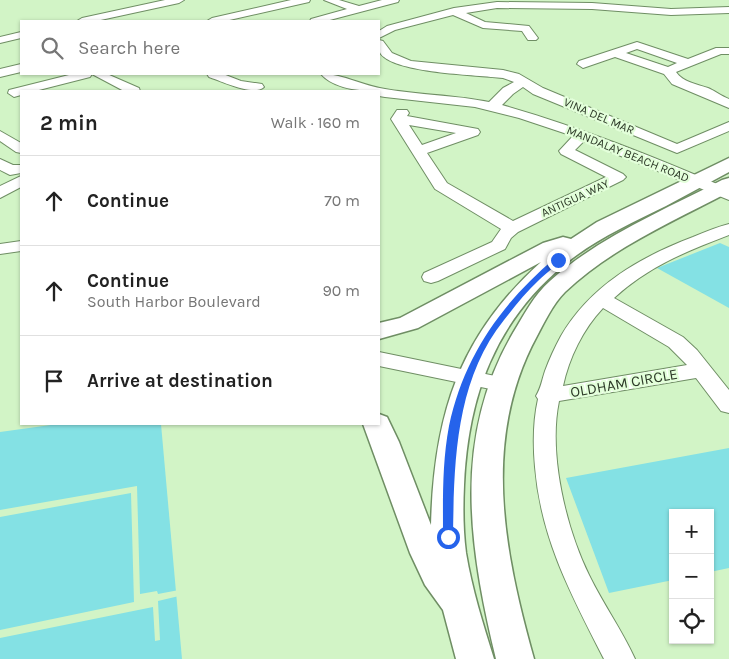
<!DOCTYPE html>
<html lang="en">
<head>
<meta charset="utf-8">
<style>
  :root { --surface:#fff; --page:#f6f6f6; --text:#222; --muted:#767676; --line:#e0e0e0 }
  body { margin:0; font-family:Karla,sans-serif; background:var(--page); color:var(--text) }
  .controls { position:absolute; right:15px; bottom:15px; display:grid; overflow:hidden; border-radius:0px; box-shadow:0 1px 4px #0004 }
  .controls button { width:45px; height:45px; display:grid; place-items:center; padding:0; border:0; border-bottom:1px solid var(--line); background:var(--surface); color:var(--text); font:25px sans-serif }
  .stop { position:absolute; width:15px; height:15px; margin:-11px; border:4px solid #2563eb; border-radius:50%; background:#fff }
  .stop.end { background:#2563eb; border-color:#fff; box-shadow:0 1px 5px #0008 }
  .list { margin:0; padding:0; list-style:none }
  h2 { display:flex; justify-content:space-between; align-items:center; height:65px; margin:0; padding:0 20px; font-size:21px }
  h2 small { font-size:16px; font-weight:400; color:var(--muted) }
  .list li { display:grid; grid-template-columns:32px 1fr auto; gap:15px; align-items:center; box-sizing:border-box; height:90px; padding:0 20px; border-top:1px solid var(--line) }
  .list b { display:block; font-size:19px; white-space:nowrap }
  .list p { margin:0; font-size:16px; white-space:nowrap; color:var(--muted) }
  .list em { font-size:16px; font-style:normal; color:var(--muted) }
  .icon { flex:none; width:28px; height:28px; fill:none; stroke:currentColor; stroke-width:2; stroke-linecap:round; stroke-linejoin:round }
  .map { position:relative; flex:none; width:729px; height:659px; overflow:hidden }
  .search { position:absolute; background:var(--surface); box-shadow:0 1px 4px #0004; left:20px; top:20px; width:360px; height:55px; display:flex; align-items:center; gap:12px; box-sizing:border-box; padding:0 18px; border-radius:0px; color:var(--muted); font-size:19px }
  .panel { position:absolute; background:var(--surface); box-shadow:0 1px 4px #0004; left:20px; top:90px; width:360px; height:335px; border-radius:0px }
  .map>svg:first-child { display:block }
  .water { fill:#84e1e4 }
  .pier { fill:#d2f4c6 }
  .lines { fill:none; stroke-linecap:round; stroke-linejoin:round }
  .minor-casing { stroke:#6f8e64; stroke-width:2 }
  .major-casing { stroke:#6f8e64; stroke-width:3 }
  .minor { fill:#fff; fill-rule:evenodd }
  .major { fill:#fff; fill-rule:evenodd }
  .route { fill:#2563eb }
  .labels { text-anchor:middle; stroke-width:4.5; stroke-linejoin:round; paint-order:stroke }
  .far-street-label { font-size:12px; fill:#2d3a28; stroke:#e3ffda }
  .street-label { font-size:15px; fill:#2d3a28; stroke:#e3ffda }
</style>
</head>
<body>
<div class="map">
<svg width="729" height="659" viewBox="0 0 729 659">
  <rect width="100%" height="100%" fill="#d2f4c6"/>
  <!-- water -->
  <g class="water">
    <polygon points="720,243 729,247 729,308 657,268"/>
    <polygon points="58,424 161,424 182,659 0,659 0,432"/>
    <polygon points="729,448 729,568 710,572 710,513 673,513 673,580 609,593 566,478"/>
  </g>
  <!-- pier -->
  <polygon class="pier" points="137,486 140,594 157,591 158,594 179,590 179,596 158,601 160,640 155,641 153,607 0,638 0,630 134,602 131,493 0,517 0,510"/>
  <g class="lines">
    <!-- minor casing -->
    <g class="minor-casing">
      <g id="minor">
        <polygon points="165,0 184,0 179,3 96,21 77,21 82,18"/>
        <polygon points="291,0 310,0 309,2 225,21 207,21 212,18"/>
        <polygon points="324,0 339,0 359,6 382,0 399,0 398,2 326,21 310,21 311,19 347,9"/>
        <polygon points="497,2 592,3 671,9 729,7 729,13 671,15 592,9 497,8 466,13 485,22 529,26 538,38 536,40 528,40 522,31 483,28 453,15 395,30 379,38 379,31 387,26 454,8"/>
        <polygon points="21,32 21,38 0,43 0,37"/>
        <path d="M379,40L383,41L392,53L411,61L503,70L519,74L543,88L677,144L729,122V131L677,153L533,94L523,87L513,94L502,105C580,127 654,157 729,189V200L584,141L575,150L623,174L626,177L623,180L518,232L511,238L505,249L438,281L431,283L424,281L422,277L424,273L492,242L501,229L435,189L391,119L397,110H407L409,113L407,116L478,129L480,132L478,135L427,153L447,183L513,221L606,177L561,154L559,151L573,136L519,118L475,107L385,97L379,96V91C360,91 334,89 321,74C341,73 363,86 385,89C419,95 455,95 489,102L503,88L514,82L503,78C476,75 403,73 384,57C378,53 379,46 379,40ZM409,125L456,133L422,145Z"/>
        <path d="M637,42L688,59L716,48H729V54H721L676,72C683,82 696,84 708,88C715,91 721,96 729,99V108L672,84L664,74L615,57L583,68L577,64L579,61ZM637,49L677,63L668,67L626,53Z"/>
        <polygon points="21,64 21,72 0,77 0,69"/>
        <polygon points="73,74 107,74 139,88 140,91 124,91 92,74 90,77 35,91 21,91 21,95 14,97 8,93 9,90"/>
        <path d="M207,74H223L241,81L262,84L264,87C254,97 221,81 209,77Z"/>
        <polygon points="0,131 21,143 21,153 16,152 0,141"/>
        <polygon points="0,159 13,165 21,165 21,173 10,175 0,170"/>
        <polygon points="21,176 21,187 0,198 0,186"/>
        <path d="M729,224V235C685,252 649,266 614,298L683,337L697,350L729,390V413L721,411L696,378L559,401C548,454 566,528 589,575C603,604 622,630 635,659H604C572,596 541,540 535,467C533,445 533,421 538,399L536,396C541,388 542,380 545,371C549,360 555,347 561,336C590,286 640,257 693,237C705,232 717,227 729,224ZM603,308L669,347L687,365L563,386C569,358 583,329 603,308Z"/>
        <polygon points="21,241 21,251 0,254 0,244"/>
        <polygon points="379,352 500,377 508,379 511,384 508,389 500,391 379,366"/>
      </g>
    </g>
    <!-- major casing -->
    <g class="major-casing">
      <g id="major">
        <path d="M729,158V172C708,183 687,195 666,206C630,224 595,239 564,265C495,322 468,396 464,485C463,507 463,530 466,553C472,589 483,624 494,659H456L443,610L425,585L410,553L363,424H379V414L387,417L399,442L431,525C434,416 458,337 541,262L418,328L379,339V323L400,318L543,243L563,237L571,239L597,222Z"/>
        <path d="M729,178V192C674,221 611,248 565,292C553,304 545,321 537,336C481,439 504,552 534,659H496C469,547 452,438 513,333C524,315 534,295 550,281C599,237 664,210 722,180Z"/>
      </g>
    </g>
    <!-- minor -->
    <use href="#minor" class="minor"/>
    <!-- major -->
    <use href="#major" class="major"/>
  </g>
  <!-- route -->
  <path class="route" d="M555,258L561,260C555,267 546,273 539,280C526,292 515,306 504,320C455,381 454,463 453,537L448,542L444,540L443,537C443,501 442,463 449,426C464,356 501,304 555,258Z"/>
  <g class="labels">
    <!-- far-street labels -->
    <g class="far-street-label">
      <text transform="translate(599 116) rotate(23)" y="4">VINA DEL MAR</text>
      <text transform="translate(628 154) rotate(22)" y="4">MANDALAY BEACH ROAD</text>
      <text transform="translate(575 198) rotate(-25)" y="4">ANTIGUA WAY</text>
    </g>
    <!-- street labels -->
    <g class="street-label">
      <text transform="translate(624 383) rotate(-10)" y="5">OLDHAM CIRCLE</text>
    </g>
  </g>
</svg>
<div class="controls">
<button>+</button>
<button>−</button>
<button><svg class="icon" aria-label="locate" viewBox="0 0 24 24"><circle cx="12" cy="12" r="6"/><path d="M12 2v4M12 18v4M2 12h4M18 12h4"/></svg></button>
</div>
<div class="stop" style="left:448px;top:537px"></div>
<div class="stop end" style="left:558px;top:260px"></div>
<div class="search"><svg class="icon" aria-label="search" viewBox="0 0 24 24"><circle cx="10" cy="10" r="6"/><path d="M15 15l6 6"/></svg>Search here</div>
<section class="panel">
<h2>2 min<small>Walk · 160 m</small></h2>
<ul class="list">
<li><svg class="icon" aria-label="ahead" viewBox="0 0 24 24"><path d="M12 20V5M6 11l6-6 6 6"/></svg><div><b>Continue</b></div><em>70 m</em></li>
<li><svg class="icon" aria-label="ahead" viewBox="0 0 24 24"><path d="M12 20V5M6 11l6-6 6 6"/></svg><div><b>Continue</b><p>South Harbor Boulevard</p></div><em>90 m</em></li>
<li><svg class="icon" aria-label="arrive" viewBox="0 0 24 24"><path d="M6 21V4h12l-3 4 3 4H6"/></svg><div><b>Arrive at destination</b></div></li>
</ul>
</section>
</div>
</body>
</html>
